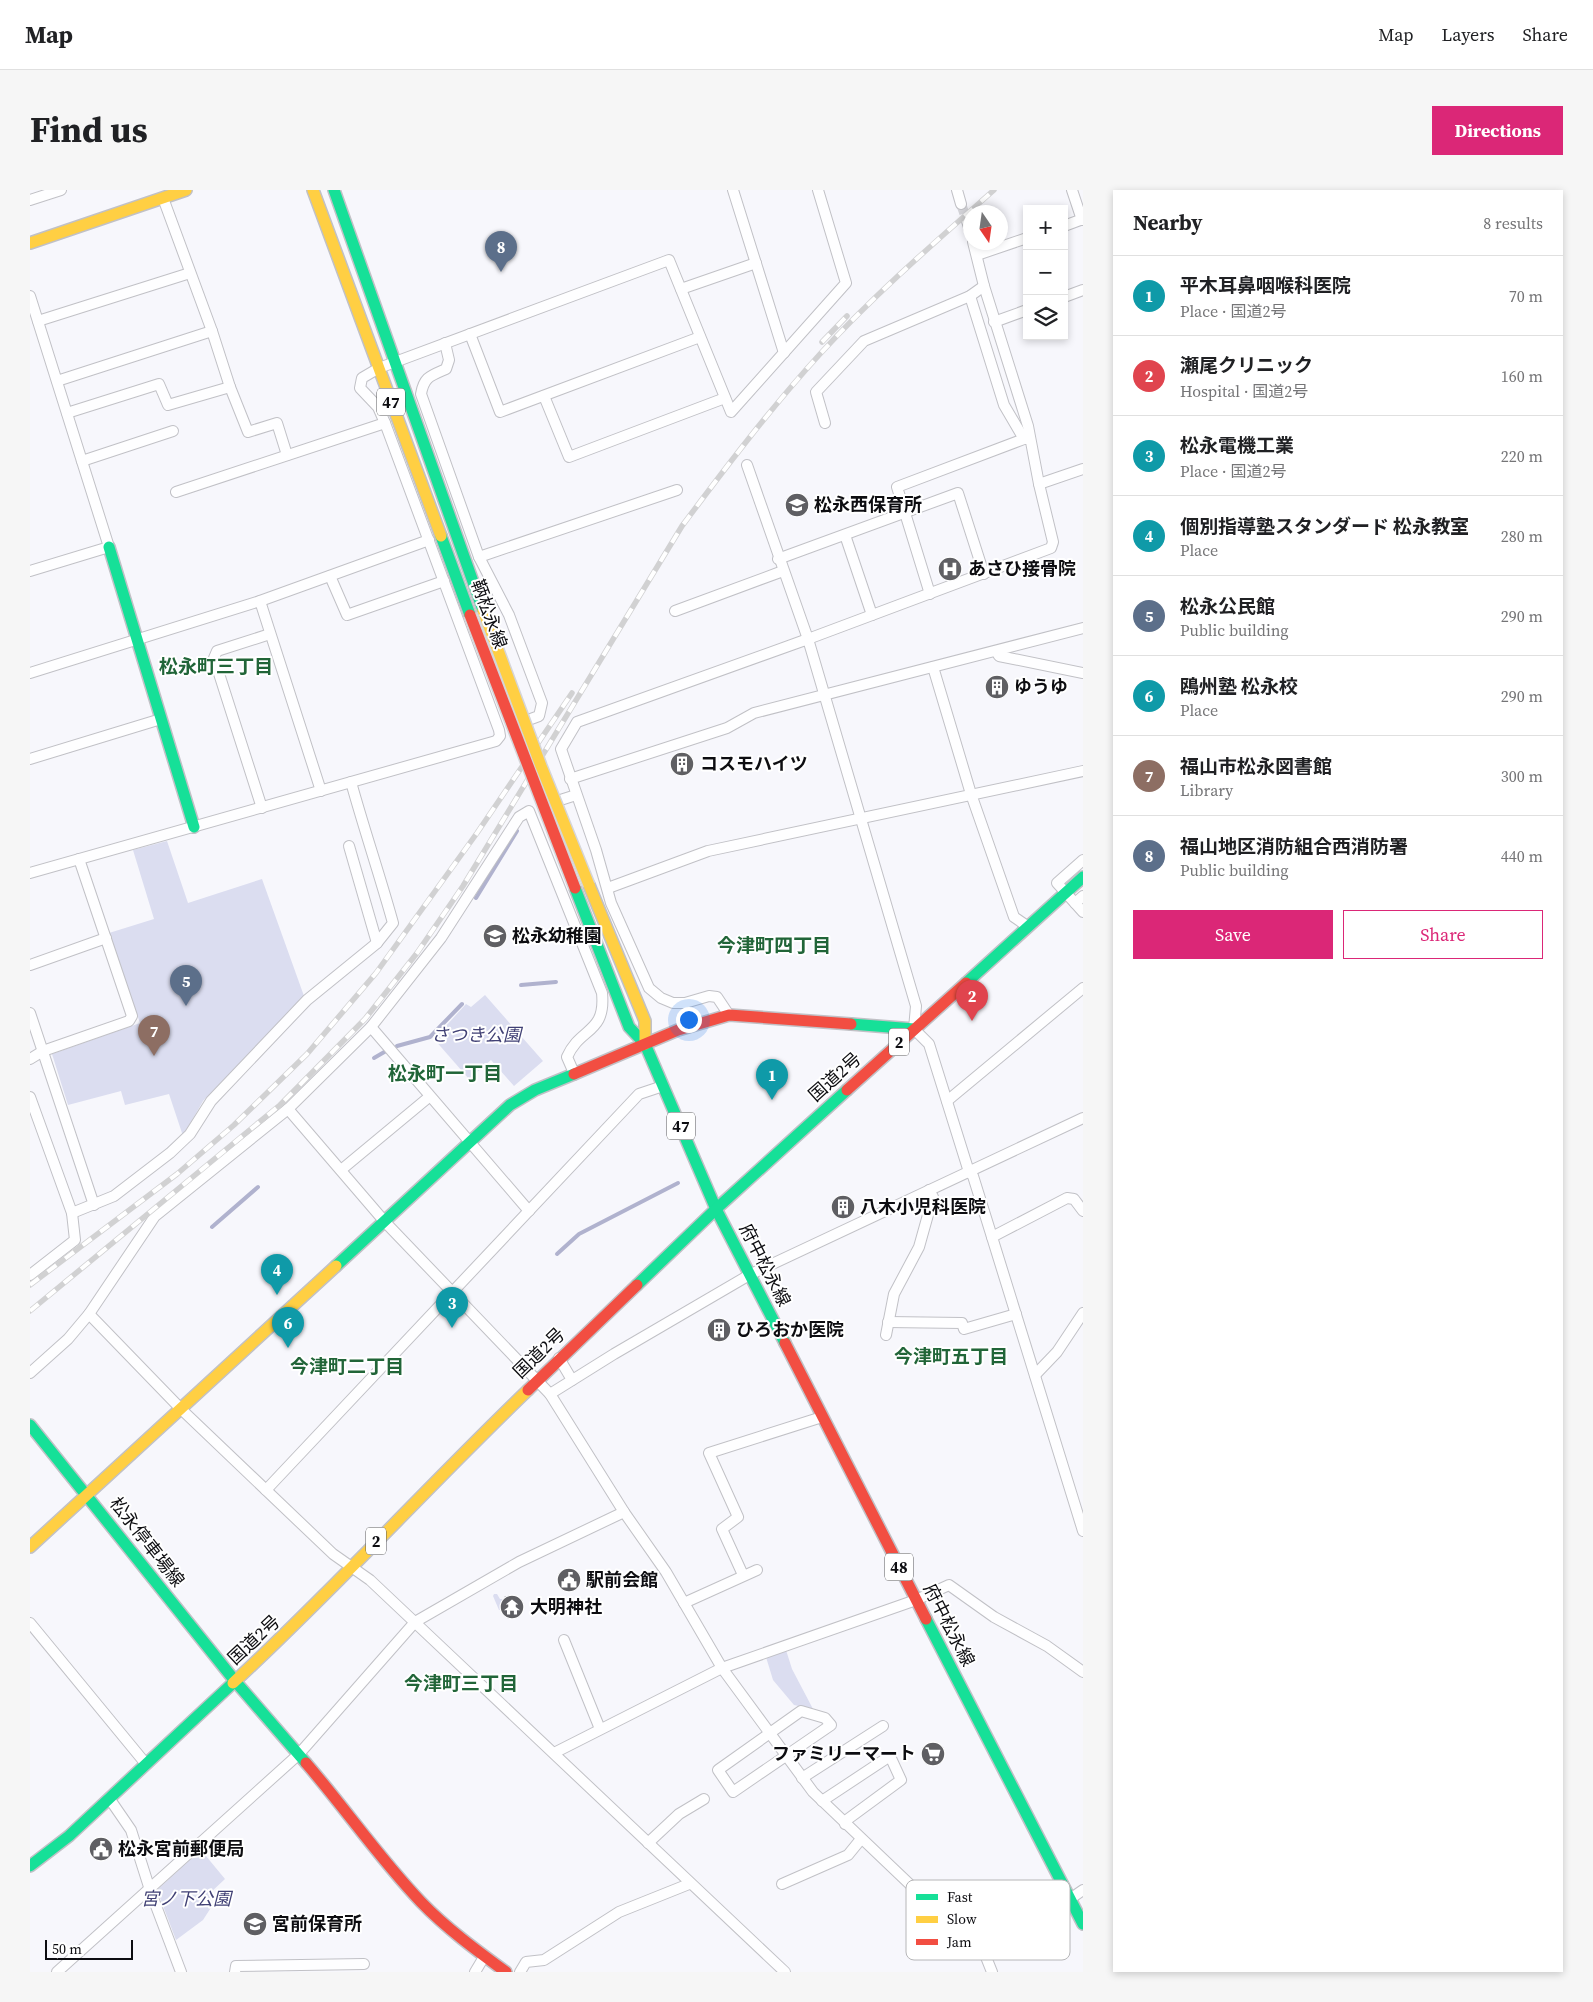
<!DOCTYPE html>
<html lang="en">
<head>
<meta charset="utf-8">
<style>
  :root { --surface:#fff; --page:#f6f6f6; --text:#202124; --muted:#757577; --line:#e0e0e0; --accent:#db2777 }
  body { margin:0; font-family:"Source Serif 4","Noto Sans JP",serif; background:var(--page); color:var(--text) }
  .controls { position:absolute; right:15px; top:15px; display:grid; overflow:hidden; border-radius:0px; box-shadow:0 2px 8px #0003 }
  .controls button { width:45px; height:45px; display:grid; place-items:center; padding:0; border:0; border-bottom:1px solid var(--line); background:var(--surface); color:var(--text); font:25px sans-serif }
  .compass { position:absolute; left:933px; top:15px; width:45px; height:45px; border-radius:50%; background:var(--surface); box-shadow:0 2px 8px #0003; rotate:167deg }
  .scale { position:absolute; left:15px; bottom:12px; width:88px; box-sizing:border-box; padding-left:5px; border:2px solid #0d0d11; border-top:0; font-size:14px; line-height:18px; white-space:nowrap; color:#0d0d11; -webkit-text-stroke:4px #fff; paint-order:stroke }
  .you { position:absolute; left:658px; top:829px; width:18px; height:18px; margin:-12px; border:4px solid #fff; border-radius:50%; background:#1a73e8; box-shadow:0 0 0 8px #1a73e833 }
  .badge { display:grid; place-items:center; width:32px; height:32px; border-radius:50%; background:var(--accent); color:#fff; font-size:16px; font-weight:700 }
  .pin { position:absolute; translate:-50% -41px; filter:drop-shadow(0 1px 2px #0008) }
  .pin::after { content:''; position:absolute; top:26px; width:18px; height:15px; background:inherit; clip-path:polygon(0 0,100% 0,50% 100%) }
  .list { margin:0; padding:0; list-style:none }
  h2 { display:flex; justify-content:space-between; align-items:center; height:65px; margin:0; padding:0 20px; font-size:21px }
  h2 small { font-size:16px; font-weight:400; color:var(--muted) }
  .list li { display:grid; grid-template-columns:32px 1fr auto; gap:15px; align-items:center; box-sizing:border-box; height:80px; padding:0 20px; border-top:1px solid var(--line) }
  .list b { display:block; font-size:19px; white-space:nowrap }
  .list p { margin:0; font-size:16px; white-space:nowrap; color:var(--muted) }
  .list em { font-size:16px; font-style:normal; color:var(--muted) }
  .actions { display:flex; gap:10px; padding:15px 20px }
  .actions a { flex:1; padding:11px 0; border:1px solid var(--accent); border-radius:0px; text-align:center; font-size:18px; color:var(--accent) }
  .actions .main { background:var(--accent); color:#fff }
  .icon { flex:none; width:28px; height:28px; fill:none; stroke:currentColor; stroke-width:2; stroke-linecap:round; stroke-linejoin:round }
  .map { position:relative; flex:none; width:1053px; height:1782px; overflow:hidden; border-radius:0px }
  header { display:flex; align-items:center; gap:30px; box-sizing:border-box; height:70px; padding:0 25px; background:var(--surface); border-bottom:1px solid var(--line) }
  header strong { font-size:24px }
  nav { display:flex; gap:28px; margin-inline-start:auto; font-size:18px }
  .intro { display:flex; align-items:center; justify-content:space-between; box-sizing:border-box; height:120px; padding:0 30px }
  h1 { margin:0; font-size:35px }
  .button { padding:12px 22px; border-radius:0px; background:var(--accent); color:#fff; font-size:18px; font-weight:700 }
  main { display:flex; gap:30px; padding:0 30px }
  aside { flex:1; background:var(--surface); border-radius:0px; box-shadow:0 2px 8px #0003 }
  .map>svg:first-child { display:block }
  .green { fill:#dbddf0 }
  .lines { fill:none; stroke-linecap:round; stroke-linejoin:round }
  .stream { stroke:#b0b2ce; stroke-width:4 }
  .street-tunnel { stroke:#d4d4d9; stroke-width:10; stroke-dasharray:10 5; stroke-linecap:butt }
  .street-casing { stroke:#c1c1c6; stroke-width:12 }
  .fast-casing { stroke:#c1c1c6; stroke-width:14 }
  .slow-casing { stroke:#c1c1c6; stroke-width:14 }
  .jam-casing { stroke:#c1c1c6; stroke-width:14 }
  .street { stroke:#fefeff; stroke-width:10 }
  .fast { stroke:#16e098; stroke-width:11 }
  .slow { stroke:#ffcf43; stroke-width:11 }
  .jam { stroke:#f24e42; stroke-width:11 }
  .rail-casing { stroke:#d1d1d2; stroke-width:5.5 }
  .rail { stroke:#fff; stroke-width:4; stroke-dasharray:11; stroke-linecap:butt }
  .slow-bridge-casing { stroke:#d5d5d8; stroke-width:14; stroke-linecap:butt }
  .jam-bridge-casing { stroke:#d5d5d8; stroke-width:14; stroke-linecap:butt }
  .slow-bridge { stroke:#ffcf43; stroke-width:11 }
  .jam-bridge { stroke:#f24e42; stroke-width:11 }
  .labels { text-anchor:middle; stroke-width:4; stroke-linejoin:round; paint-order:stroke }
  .shield { fill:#fff; stroke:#565658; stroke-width:1 }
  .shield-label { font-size:16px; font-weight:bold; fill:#0d0d11 }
  .poi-label { font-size:18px; font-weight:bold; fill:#0d0d11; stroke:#fff; text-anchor:start }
  .street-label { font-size:18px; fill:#0d0d11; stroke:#fff }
  .park-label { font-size:18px; font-style:italic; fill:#414175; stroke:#fff }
  .neighbourhood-label { font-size:19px; font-weight:bold; fill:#216538; stroke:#fff }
  .key { fill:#fff; stroke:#b6b6b8; stroke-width:1 }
  .key-label { font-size:14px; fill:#0d0d11 }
</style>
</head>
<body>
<header>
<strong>Map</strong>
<nav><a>Map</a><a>Layers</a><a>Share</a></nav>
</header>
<div class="intro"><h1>Find us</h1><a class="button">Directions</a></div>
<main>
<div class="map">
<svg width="1053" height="1782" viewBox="0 0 1053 1782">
  <rect width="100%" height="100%" fill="#f7f7fc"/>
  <!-- green -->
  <g class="green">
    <polygon points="137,651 158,713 232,689 274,806 173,911 153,946 139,904 95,915 91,901 38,915 22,864 110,833 79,743 124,729 103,660"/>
    <polygon points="455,805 513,871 484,896 461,870 439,889 404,849 436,814 441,817"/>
    <polygon points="464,1404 467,1404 470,1409 473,1409 477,1420 469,1420 463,1406"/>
    <polygon points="756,1460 762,1479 783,1519 764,1515 743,1490 736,1467"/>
    <polygon points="171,1660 195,1689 180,1703 182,1716 173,1730 146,1750 127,1700"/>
  </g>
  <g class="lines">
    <!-- stream -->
    <g class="stream">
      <polyline points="446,708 487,641"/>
      <polyline points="491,795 526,792"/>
      <polyline points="367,856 400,847 432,814"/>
      <polyline points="344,868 356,861"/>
      <polyline points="182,1037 228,997"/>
      <polyline points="527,1064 549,1044 648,993"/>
    </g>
    <!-- street-tunnel -->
    <polyline class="street-tunnel" points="931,14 937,31"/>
    <!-- street casing -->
    <g class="street-casing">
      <g id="street">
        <polyline points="703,0 754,163"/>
        <polyline points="927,0 931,14"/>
        <polyline points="1042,0 1052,30"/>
        <polyline points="133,8 182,141 200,197 218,242 247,233 257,265"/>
        <polyline points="0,10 31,0"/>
        <polyline points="937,31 941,43"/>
        <polyline points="1034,36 1053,29"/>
        <polyline points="947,65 997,48"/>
        <polyline points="651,99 726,73"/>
        <polyline points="0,106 79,357 0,381"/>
        <polyline points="940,106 974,215 994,249"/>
        <polyline points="1034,107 1053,100"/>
        <polyline points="8,131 160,83"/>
        <polyline points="964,132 997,120"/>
        <polyline points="440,144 470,222 670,147"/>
        <path d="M415,153L419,170L416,179C400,186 394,187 391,204L449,367L479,425L512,513L509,526L490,533"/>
        <polyline points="27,191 182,141"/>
        <polyline points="514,206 539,267 695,208"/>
        <polyline points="37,223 129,194 138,215 200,197"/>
        <polyline points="795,233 786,202 834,151 940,106 954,96"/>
        <polyline points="52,271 143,241"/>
        <polyline points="717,275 778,449 1021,358 1023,352 1009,294 998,236 954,96 943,52"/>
        <polyline points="1009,294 1053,279"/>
        <polyline points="146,302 355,233"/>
        <polyline points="815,345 842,425"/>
        <polyline points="449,367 647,300"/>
        <polyline points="748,369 928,303 954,384"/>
        <polyline points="300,386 317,425 414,391"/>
        <polyline points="900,404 867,297 994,249 1000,249"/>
        <polyline points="230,411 291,601"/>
        <polyline points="645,421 753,381"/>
        <polyline points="966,461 969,466 1053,483"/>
        <polyline points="903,477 941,604 984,727 997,736"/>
        <polyline points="0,483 230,411 399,350"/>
        <polyline points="0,569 131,529"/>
        <polyline points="540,589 697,538 724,523 1053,438"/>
        <polyline points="521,613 546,605"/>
        <polyline points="232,618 184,468 187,461 240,444"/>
        <polyline points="319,656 347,753"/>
        <polyline points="1053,670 1027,693 1053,722"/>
        <polyline points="0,683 466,551 470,546 469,540 355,233 348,217 330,198 332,188 349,178 639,70 701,222 816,93 788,0"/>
        <polyline points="578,698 678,661 1053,581"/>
        <polyline points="1045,713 1053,706"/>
        <polyline points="0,775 76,748"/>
        <polyline points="0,823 64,1015"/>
        <polyline points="699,825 687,807 679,806 655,813 643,813 631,808 619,798 581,713 566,660 531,559 547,532 778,449 886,816 884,839 899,854 939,982 943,986 962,1047"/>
        <polyline points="341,837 499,1021"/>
        <polyline points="0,869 13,861 99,831 102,826 49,669"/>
        <polyline points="0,907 42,1023 45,1050 0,1085"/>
        <polyline points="917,911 1053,798"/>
        <path d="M258,919L341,837L411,748L489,627L499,621L572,803C576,844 550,837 537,867L544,883"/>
        <polyline points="311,980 399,907"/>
        <polyline points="1053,1021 1044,1009 1037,1008 962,1047 1053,1341"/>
        <path d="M42,1023L84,1006L140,963L160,944L181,911L277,810L347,753L363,733C350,686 334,639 321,592"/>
        <polyline points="59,1124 151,1219 303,1364 340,1390 755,1782"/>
        <polyline points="858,1132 932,1133 934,1139 986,1124"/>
        <polyline points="856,1145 864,1104 889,1057 903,1007 899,1000"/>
        <polyline points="529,1168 542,1190"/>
        <polyline points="0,1183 38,1149 59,1124 125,1026 258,919 355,1032 520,1204 594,1322 636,1382 692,1478 783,1602 956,1767 962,1782"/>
        <polyline points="1005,1185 1027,1162 1053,1123"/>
        <polyline points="520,1204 584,1164 721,1084 1053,928"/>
        <polyline points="236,1300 609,904 633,896"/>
        <polyline points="713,1385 692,1339 708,1327 679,1263 792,1227"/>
        <polyline points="654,1413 727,1380"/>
        <polyline points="0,1433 116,1574"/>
        <polyline points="534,1450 570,1539"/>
        <polygon points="771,1521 795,1528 801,1535 703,1602 688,1580"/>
        <polyline points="524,1563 692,1478 886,1410 919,1395 964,1427 1017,1456 1053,1482"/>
        <polyline points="772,1588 853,1536"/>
        <polyline points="79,1608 101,1640 120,1700 151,1782"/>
        <polyline points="792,1611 860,1566 871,1590 818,1629 815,1634"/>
        <polyline points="618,1653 649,1624 674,1609"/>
        <polyline points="752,1694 818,1665 831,1649"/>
        <polyline points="956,1767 1053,1700"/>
        <polyline points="27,1782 269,1564 385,1432 489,1372 594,1322"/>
        <polyline points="205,1782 206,1776 334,1774"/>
        <polyline points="445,1782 454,1767"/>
        <polyline points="490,1782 496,1772 514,1770 589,1722 659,1694"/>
      </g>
    </g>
    <!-- fast casing -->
    <g class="fast-casing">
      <g id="fast">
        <polyline points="304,0 453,420"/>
        <polyline points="411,346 440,425"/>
        <polyline points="79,357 164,637"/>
        <polyline points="545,698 599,837 615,854 686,1019 755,1153"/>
        <polyline points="936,793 1053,687"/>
        <polyline points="821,834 884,839"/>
        <polyline points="306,1076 480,915 505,900 544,884"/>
        <polyline points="607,1095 686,1019 817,900"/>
        <polyline points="0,1235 205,1491 276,1573"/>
        <polyline points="896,1429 1053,1734"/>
        <polyline points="0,1676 39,1646 203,1493"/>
      </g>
    </g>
    <!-- slow casing -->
    <g class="slow-casing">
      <g id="slow">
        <polyline points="283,0 411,346"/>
        <polyline points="0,53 156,0"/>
        <polyline points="559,695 615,831 615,854"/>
        <polyline points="0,1357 306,1076"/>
        <path d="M203,1493C305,1399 398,1296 498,1200"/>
      </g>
    </g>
    <!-- jam casing -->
    <g class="jam-casing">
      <g id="jam">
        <polyline points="544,884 648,840 699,825 821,834"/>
        <polyline points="817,900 936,793"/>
        <polyline points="755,1153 896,1429"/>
        <polyline points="498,1200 607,1095"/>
        <path d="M276,1573C315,1618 349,1668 391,1712C416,1738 446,1760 476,1782"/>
      </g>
    </g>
    <!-- street -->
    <use href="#street" class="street"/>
    <!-- fast -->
    <use href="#fast" class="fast"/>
    <!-- slow -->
    <use href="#slow" class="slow"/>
    <!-- jam -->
    <use href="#jam" class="jam"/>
    <!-- rail casing -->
    <g class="rail-casing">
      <g id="rail">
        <polyline points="792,152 817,126"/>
        <polyline points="0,1095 147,984 204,935 277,864 346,783 447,643 542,503"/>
        <path d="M0,1121L250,915L335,829L387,763L433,696L652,336C696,277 740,219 790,164C844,105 904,53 964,0"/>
      </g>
    </g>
    <!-- rail -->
    <use href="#rail" class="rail"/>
    <!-- slow-bridge casing -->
    <g class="slow-bridge-casing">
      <polyline id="slow-bridge" points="453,420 511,576 559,695"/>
    </g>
    <!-- jam-bridge casing -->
    <g class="jam-bridge-casing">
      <polyline id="jam-bridge" points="440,425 545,698"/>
    </g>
    <!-- slow-bridge -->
    <use href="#slow-bridge" class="slow-bridge"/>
    <!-- jam-bridge -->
    <use href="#jam-bridge" class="jam-bridge"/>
  </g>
  <!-- icons -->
  <defs>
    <g id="school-disc" transform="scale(1.25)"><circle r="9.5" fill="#5f5f63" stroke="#fff"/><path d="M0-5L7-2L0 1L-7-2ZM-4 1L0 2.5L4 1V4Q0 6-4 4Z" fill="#fff"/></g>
    <g id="hospital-disc" transform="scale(1.25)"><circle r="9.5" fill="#5f5f63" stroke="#fff"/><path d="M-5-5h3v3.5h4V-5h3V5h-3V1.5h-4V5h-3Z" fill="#fff"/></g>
    <g id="building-disc" transform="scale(1.25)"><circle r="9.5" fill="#5f5f63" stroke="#fff"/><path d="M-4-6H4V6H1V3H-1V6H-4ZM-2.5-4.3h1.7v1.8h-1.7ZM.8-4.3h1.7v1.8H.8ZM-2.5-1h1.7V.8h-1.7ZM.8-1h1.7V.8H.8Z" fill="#fff"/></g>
    <g id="civic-disc" transform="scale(1.25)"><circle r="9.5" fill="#5f5f63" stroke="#fff"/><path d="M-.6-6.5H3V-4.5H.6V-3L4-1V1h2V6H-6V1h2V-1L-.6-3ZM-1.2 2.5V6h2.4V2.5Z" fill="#fff"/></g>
    <g id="temple-disc" transform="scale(1.25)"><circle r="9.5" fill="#5f5f63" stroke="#fff"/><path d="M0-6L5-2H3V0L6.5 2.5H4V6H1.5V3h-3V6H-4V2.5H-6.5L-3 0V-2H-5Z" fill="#fff"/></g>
    <g id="supermarket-disc" transform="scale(1.25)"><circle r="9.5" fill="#5f5f63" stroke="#fff"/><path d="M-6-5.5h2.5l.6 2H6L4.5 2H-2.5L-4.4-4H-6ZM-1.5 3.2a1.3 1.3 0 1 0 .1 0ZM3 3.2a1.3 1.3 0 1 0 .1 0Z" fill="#fff"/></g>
  </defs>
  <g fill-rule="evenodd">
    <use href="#school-disc" x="767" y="315"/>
    <use href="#hospital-disc" x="920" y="379"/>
    <use href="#building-disc" x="967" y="497"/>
    <use href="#building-disc" x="652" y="574"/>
    <use href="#school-disc" x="465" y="746"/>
    <use href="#building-disc" x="813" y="1017"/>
    <use href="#building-disc" x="689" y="1140"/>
    <use href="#civic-disc" x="539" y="1390"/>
    <use href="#temple-disc" x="482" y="1417"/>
    <use href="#supermarket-disc" x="903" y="1564"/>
    <use href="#civic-disc" x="71" y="1659"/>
    <use href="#school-disc" x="225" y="1734"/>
  </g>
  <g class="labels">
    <!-- shield labels -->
    <g class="shield">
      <rect x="347" y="198.5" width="28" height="27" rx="4"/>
      <rect x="859" y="838.5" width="20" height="27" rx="4"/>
      <rect x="637" y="922.5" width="28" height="27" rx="4"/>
      <rect x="336" y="1337.5" width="20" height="27" rx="4"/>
      <rect x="855" y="1363.5" width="28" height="27" rx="4"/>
    </g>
    <g class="shield-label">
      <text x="361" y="218">47</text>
      <text x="869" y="858">2</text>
      <text x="651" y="942">47</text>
      <text x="346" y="1357">2</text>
      <text x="869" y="1383">48</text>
    </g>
    <!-- poi labels -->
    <g class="poi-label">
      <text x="784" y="321">松永西保育所</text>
      <text x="938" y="385">あさひ接骨院</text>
      <text x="984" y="503">ゆうゆ</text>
      <text x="670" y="580">コスモハイツ</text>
      <text x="482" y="752">松永幼稚園</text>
      <text x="830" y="1023">八木小児科医院</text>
      <text x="706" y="1146">ひろおか医院</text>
      <text x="556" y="1396">駅前会館</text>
      <text x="500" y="1423">大明神社</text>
      <text x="886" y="1570" text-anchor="end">ファミリーマート</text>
      <text x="88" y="1665">松永宮前郵便局</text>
      <text x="242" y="1740">宮前保育所</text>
    </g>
    <!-- street labels -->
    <g class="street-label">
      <text transform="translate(459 424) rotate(70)" y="6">鞆松永線</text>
      <text transform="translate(805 887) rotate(-42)" y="6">国道2号</text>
      <text transform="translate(735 1075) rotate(63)" y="6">府中松永線</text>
      <text transform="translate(509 1163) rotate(-44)" y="6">国道2号</text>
      <text transform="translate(117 1352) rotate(52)" y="6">松永停車場線</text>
      <text transform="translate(919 1435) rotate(63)" y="6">府中松永線</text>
      <text transform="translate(224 1450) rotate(-43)" y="6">国道2号</text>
    </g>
    <!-- park labels -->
    <g class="park-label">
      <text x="446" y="851">さつき公園</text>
      <text x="156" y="1715">宮ノ下公園</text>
    </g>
    <!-- neighbourhood labels -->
    <g class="neighbourhood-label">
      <text x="186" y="483">松永町三丁目</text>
      <text x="744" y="762">今津町四丁目</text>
      <text x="415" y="890">松永町一丁目</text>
      <text x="921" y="1173">今津町五丁目</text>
      <text x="317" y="1183">今津町二丁目</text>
      <text x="431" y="1500">今津町三丁目</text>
    </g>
  </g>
  <!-- legend -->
  <rect x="876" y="1690" width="164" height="80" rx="8" class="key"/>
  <rect x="886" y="1704" width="22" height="6" fill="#16e098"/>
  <rect x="886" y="1726" width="22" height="7" fill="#ffcf43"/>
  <rect x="886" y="1749" width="22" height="6" fill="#f24e42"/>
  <g class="key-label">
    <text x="917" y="1712">Fast</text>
    <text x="917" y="1734">Slow</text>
    <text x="917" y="1757">Jam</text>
  </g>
</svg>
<div class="controls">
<button>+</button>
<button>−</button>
<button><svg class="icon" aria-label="layers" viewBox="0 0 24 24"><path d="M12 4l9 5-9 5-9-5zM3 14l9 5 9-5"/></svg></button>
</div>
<svg class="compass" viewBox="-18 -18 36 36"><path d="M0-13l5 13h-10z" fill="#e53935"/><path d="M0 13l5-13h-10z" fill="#757577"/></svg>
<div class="scale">50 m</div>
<div class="you"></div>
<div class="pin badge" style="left:742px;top:910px;background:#0f9aa8">1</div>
<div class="pin badge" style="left:942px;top:831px;background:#e0444e">2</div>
<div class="pin badge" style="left:422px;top:1138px;background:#0f9aa8">3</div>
<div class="pin badge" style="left:247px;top:1105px;background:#0f9aa8">4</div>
<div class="pin badge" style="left:156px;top:816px;background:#5c6f8a">5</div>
<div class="pin badge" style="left:258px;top:1158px;background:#0f9aa8">6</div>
<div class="pin badge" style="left:124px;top:866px;background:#8d6e63">7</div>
<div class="pin badge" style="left:471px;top:82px;background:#5c6f8a">8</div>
</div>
<aside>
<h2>Nearby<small>8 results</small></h2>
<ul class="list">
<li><span class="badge" style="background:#0f9aa8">1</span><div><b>平木耳鼻咽喉科医院</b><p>Place · 国道2号</p></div><em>70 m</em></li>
<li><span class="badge" style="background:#e0444e">2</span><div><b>瀬尾クリニック</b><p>Hospital · 国道2号</p></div><em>160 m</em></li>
<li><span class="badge" style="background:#0f9aa8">3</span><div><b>松永電機工業</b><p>Place · 国道2号</p></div><em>220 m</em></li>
<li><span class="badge" style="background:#0f9aa8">4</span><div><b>個別指導塾スタンダード 松永教室</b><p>Place</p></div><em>280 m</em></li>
<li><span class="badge" style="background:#5c6f8a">5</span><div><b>松永公民館</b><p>Public building</p></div><em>290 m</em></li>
<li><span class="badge" style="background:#0f9aa8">6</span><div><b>鴎州塾 松永校</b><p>Place</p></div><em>290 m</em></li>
<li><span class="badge" style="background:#8d6e63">7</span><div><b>福山市松永図書館</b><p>Library</p></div><em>300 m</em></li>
<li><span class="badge" style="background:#5c6f8a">8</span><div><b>福山地区消防組合西消防署</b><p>Public building</p></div><em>440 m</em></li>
</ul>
<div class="actions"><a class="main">Save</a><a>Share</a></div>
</aside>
</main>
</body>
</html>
